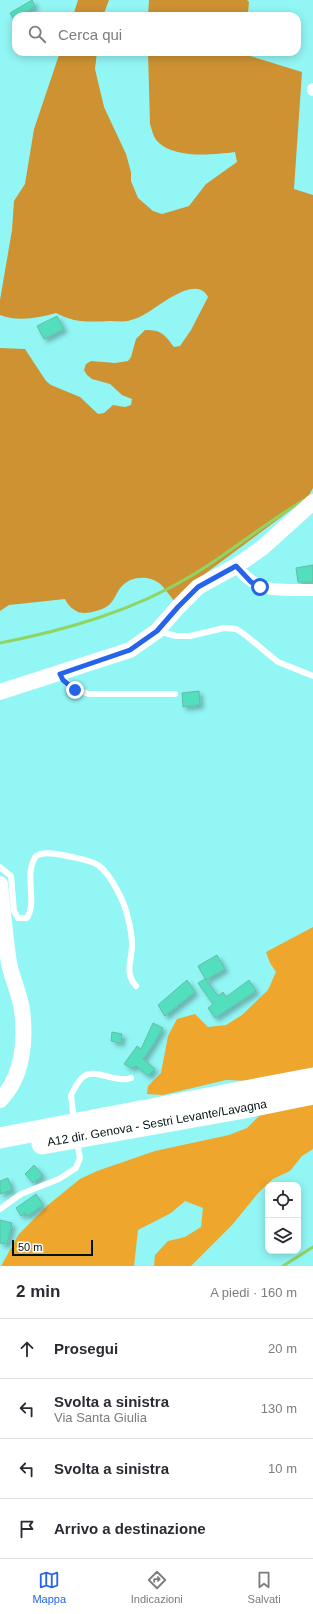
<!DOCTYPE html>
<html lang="it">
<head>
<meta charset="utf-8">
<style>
  :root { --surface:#fff; --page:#f7f7f7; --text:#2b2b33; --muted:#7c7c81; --line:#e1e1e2; --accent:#2563eb }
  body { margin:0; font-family:Helvetica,sans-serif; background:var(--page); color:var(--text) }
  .controls { position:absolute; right:12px; bottom:12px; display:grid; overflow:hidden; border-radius:8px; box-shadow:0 2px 10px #0003 }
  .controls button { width:36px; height:36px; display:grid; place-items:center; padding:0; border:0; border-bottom:1px solid var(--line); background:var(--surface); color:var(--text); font:20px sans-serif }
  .scale { position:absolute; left:12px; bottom:10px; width:81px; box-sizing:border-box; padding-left:4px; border:2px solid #011313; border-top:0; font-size:11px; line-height:14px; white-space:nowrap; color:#011313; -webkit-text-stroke:3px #fff; paint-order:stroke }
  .stop { position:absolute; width:12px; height:12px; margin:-9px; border:3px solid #2563eb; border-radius:50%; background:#fff }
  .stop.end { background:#2563eb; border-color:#fff; box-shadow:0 1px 4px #0008 }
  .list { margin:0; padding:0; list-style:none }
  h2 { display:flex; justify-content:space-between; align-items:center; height:52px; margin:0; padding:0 16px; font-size:17px }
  h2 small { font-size:13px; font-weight:400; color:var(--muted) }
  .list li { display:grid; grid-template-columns:26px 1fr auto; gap:12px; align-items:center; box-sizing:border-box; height:60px; padding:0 16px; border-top:1px solid var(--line) }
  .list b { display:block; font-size:15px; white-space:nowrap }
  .list p { margin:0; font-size:13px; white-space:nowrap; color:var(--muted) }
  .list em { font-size:13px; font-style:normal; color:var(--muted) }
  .icon { flex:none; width:22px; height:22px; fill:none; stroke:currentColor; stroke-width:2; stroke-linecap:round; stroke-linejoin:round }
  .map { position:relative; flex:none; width:313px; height:1266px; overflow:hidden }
  .search { position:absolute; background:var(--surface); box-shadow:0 2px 10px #0003; left:12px; right:12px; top:12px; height:44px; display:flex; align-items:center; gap:10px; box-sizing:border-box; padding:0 14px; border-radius:12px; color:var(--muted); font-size:15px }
  .sheet { height:292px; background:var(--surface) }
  nav { display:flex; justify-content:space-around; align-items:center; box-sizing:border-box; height:56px; border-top:1px solid var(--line); background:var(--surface); font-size:11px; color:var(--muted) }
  nav a { display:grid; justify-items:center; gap:2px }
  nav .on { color:var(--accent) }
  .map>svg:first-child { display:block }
  .green { fill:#efa62c }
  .forest { fill:#ce9233 }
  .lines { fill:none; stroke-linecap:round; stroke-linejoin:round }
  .stream { stroke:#91d463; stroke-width:3 }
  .building { fill:#53debd; stroke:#63bda5; filter:url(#shadow) }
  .lane { stroke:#fff; stroke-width:6 }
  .street { stroke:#fff; stroke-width:12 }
  .secondary { stroke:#fff; stroke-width:16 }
  .highway { stroke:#fff; stroke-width:21 }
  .route { stroke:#2563eb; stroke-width:5 }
  .labels { text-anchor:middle; stroke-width:3.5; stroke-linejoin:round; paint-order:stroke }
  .street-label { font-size:12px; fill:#011313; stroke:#fff }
</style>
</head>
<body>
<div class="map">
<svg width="313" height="1266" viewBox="0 0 313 1266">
  <defs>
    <filter id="shadow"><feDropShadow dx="3.5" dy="3.5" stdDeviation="2" flood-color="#0004"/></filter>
  </defs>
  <rect width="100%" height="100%" fill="#92f6f4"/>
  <!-- green -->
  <polygon class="green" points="313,927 313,1149 302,1156 290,1171 273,1179 259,1192 232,1225 191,1266 154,1266 155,1255 168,1241 185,1237 201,1227 203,1208 185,1201 171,1213 138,1230 134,1266 1,1266 19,1234 48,1205 80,1179 97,1171 155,1151 229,1135 247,1128 260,1115 252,1081 226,1080 163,1095 147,1094 148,1086 161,1073 168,1036 177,1019 195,1014 208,1027 226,1025 242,1015 268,990 276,972 270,963 266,952"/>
  <!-- forest -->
  <g class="forest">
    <polygon points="78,0 109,0 103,16 73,16"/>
    <polygon points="149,0 247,0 249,2 248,12 244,16 148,16"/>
    <path d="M60,52H97L95,69L104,107L126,154L131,172V181L138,198L153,211L162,214L189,206L206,184L237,162L235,152C212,155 174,159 157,141C153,136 152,130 150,124L148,52H243L247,55L302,72L294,189L313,195V488L308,497L206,573L175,602C170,596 165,588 159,583C148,575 131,576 122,586C117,591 115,599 110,604C104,610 86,615 78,612C72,609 68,605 65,599L9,605L0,611V348L25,349L46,381L51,385L80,397L98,414L104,413L113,405L125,407L131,405L132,399L122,395L110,384L92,379L87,375L84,370L86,364L91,361L115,363L128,361L131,357L136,339L145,330C162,330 164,334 174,347L180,346L191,330L208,297C196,274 160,306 145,314C141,317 134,319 128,321C122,322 116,321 110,321C90,322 74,323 56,313C38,318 18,322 0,315V300L12,230L14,201L25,184L34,129Z"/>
  </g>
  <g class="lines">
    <!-- stream -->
    <g class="stream">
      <path d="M0,643C66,630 133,611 191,576C230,553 265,523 304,500"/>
      <polyline points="283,1266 313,1247"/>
    </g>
  </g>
  <!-- building -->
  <g class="building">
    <polygon points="32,0 35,6 20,16 16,16 16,19 14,20 10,13"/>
    <polygon points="57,316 64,329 44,339 37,326"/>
    <polygon points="313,565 313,582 298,582 296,568"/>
    <polygon points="199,691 200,705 183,707 182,693"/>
    <polygon points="217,955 225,969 206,980 198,966"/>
    <polygon points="205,979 218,996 223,992 226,997 249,980 256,991 215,1018 208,1008 213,1004 198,983"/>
    <polygon points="187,980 195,992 165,1016 158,1005"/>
    <polygon points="153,1023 163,1028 149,1051 143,1059 155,1069 148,1076 136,1066 131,1068 124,1064 137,1046 141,1049"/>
    <polygon points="112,1032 122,1034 121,1043 111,1041"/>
    <polygon points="34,1165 43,1175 33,1183 25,1174"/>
    <polygon points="8,1178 12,1190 0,1194 0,1181"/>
    <polygon points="36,1194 43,1205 27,1216 25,1213 21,1216 16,1208"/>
    <polygon points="0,1220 12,1223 7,1244 0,1243"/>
  </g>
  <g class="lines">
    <!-- lane -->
    <g class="lane">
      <polyline points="158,631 176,636 190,636 224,628 236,629 244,634 278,662 313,676"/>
      <path d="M60,674C67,686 76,690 89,694H175"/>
      <path d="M0,867L11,876L14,911L18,918H27C38,900 23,875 36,856C44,851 54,854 63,855C74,858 88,859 98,865C111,874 125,903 128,918C130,926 132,936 132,945C132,961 124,972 136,986"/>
      <path d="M74,1121L71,1095C74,1089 78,1081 83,1077C94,1067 116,1084 131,1078"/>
      <polyline points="0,1209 21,1194 59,1179 76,1168 80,1158 77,1142"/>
    </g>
    <!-- street -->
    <g class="street">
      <polyline points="313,89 313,90"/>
      <path d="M236,566C260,596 278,589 313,590"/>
    </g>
    <!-- secondary -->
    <g class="secondary">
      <polyline points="0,692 130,650 157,631 178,607 198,587 236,566 262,548 313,502"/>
      <path d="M0,884C3,910 5,937 9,963C12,979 20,994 22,1010C26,1041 23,1077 0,1100"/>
    </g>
    <!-- highway -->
    <g class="highway">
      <polyline points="0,1138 313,1078"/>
      <polyline points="42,1144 245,1108 313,1094"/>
    </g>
  </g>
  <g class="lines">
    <!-- route -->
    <polyline class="route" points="75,690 63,680 60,674 130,650 157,631 178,607 198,587 236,566 251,582 260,587"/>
  </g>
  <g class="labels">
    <!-- street labels -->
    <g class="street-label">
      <text transform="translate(157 1123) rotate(-10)" y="4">A12 dir. Genova - Sestri Levante/Lavagna</text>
    </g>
  </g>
</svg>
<div class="controls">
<button><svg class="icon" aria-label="locate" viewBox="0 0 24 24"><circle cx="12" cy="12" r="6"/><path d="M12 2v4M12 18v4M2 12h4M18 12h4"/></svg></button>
<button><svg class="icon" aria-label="layers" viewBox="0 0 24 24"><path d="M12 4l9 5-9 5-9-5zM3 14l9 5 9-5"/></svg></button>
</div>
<div class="scale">50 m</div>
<div class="stop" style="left:260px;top:587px"></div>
<div class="stop end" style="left:75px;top:690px"></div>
<div class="search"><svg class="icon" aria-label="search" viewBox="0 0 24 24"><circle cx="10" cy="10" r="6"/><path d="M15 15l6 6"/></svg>Cerca qui</div>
</div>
<section class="sheet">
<h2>2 min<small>A piedi · 160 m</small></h2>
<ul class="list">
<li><svg class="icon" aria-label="ahead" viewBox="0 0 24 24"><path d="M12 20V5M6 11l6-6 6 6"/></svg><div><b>Prosegui</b></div><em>20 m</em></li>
<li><svg class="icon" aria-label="left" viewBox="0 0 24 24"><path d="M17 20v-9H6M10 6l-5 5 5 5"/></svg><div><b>Svolta a sinistra</b><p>Via Santa Giulia</p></div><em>130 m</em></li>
<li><svg class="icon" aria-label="left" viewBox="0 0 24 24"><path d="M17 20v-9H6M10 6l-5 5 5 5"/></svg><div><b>Svolta a sinistra</b></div><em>10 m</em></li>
<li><svg class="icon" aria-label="arrive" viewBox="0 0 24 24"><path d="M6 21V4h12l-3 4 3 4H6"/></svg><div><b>Arrivo a destinazione</b></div></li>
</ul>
</section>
<nav>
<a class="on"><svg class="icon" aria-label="map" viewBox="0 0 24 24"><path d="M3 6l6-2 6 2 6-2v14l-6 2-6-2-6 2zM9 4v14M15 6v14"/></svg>Mappa</a>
<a><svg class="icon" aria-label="directions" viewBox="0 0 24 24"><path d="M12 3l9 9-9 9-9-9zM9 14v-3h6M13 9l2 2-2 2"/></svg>Indicazioni</a>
<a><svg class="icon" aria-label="saved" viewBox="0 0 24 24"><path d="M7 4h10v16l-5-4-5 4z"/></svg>Salvati</a>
</nav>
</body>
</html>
